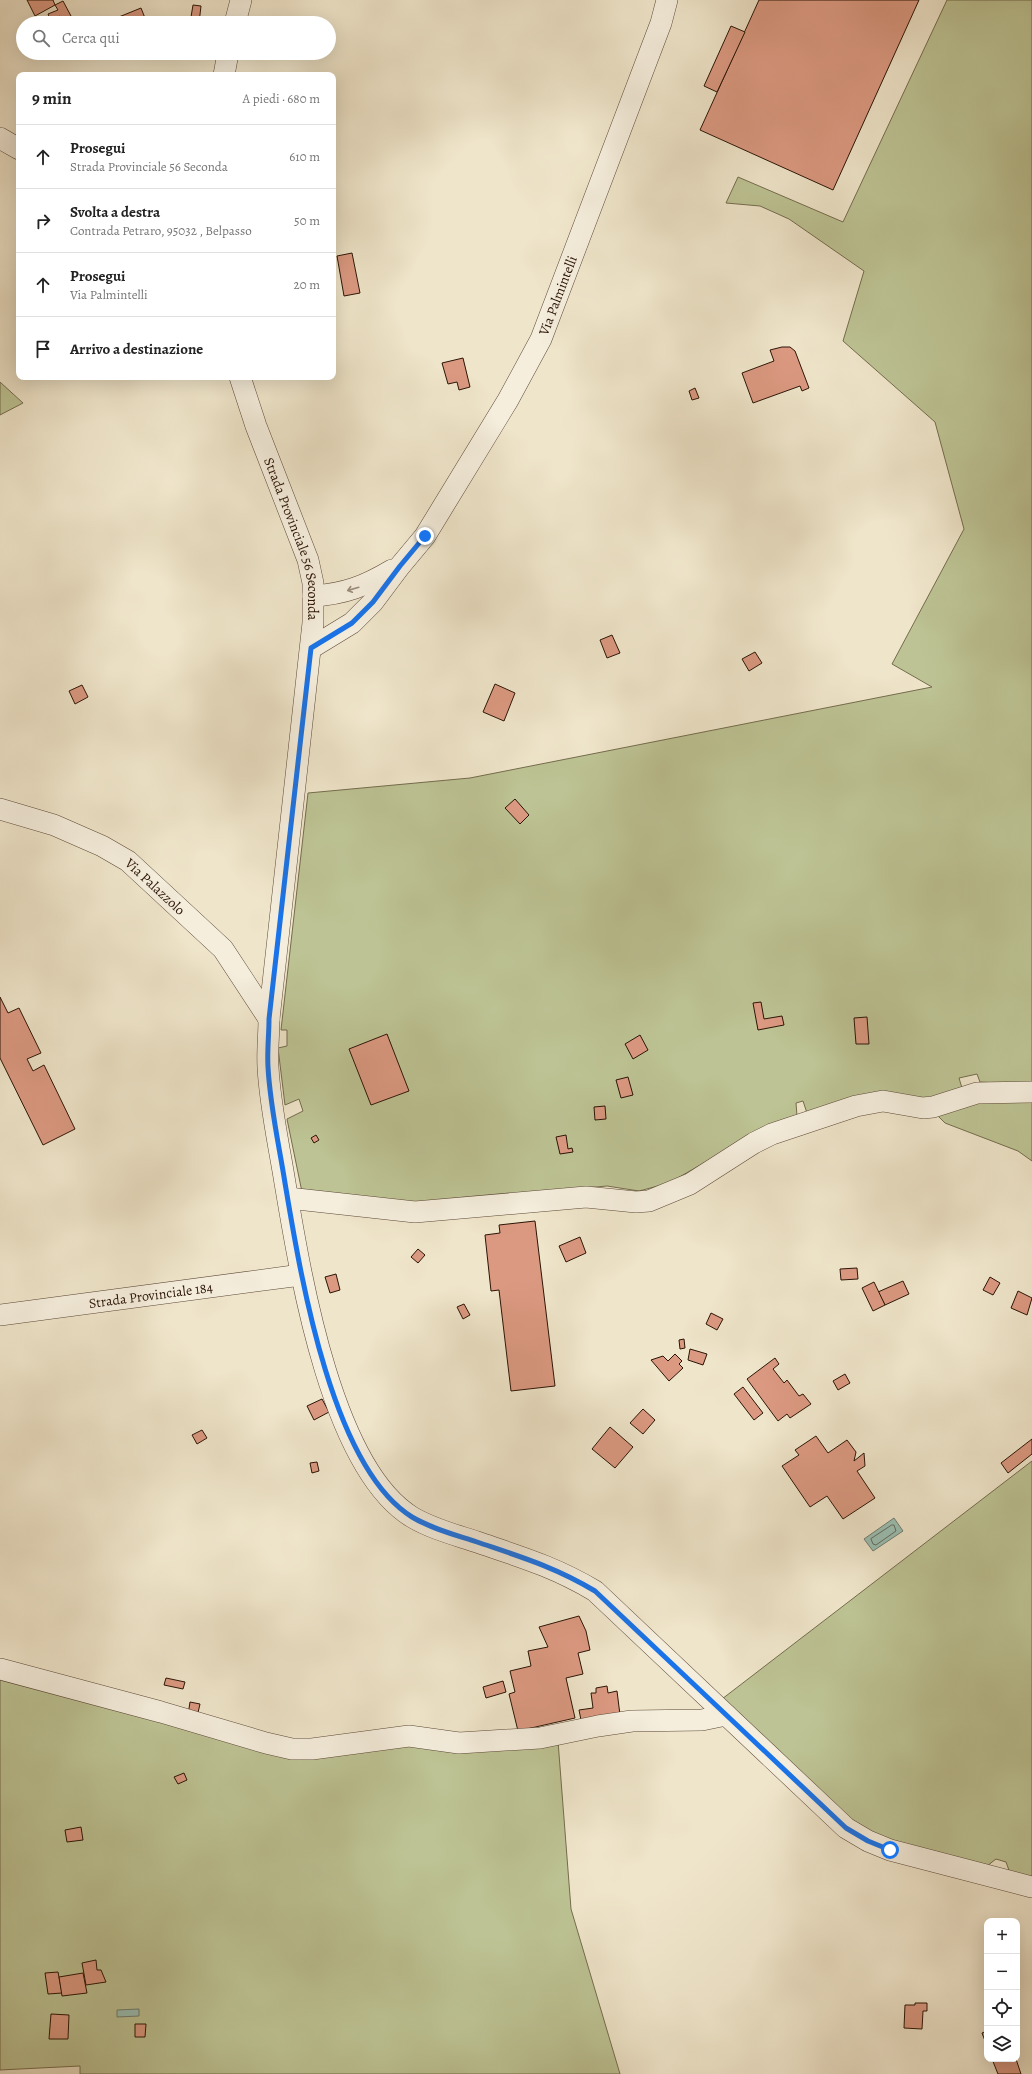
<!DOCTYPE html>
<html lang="it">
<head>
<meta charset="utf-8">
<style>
  :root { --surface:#fff; --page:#f2f2f2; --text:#222; --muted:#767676; --line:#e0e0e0 }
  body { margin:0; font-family:Alegreya,serif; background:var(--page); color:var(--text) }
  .controls { position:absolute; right:12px; bottom:12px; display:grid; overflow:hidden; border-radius:8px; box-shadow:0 4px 16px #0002 }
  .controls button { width:36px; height:36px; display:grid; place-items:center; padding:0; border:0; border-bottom:1px solid var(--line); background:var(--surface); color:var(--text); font:20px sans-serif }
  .stop { position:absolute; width:12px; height:12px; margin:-9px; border:3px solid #1a73e8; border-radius:50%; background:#fff }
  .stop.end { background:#1a73e8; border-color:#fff; box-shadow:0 1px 4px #0008 }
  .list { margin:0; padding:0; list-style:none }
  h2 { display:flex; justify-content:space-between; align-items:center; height:52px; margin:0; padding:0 16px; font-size:17px }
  h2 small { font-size:13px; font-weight:400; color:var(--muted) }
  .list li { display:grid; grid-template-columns:26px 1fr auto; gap:12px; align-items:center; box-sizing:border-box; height:64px; padding:0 16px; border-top:1px solid var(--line) }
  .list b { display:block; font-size:15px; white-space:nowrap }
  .list p { margin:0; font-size:13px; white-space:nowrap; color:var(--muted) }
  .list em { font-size:13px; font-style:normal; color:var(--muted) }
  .icon { flex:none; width:22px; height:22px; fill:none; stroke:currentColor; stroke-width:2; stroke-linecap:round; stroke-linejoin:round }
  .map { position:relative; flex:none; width:1032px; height:2074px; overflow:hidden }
  .search { position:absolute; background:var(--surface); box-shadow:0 4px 16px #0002; left:16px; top:16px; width:320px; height:44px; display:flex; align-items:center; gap:10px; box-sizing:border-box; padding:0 14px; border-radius:22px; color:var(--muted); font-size:15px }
  .panel { position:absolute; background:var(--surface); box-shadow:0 4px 16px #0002; left:16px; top:72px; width:320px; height:308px; border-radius:8px }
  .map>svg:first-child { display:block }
  .green { fill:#bdc394; stroke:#746c4d }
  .water { fill:#9abfb3; stroke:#6e7b6e }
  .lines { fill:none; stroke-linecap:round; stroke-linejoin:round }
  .shore { stroke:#626a5c; stroke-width:1 }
  .building { fill:#db9981; stroke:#2b1406 }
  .minor-casing { stroke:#5c4837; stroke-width:22 }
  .minor { stroke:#f5eedd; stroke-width:21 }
  .oneway { stroke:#9a8c7c }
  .route { stroke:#1a73e8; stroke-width:5 }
  .labels { text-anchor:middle; stroke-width:3; stroke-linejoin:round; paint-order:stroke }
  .street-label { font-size:14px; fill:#2b1406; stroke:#f5eedd }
</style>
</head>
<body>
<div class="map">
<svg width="1032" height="2074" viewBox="0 0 1032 2074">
  <rect width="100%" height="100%" fill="#efe5ca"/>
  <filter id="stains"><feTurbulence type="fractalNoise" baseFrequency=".005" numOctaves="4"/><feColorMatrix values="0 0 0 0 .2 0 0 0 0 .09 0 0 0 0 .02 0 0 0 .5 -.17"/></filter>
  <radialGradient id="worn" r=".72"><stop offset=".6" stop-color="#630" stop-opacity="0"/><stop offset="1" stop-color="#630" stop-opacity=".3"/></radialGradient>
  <!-- green -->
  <g class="green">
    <polygon points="947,0 1032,0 1032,1085 980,1082 977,1074 959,1078 962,1088 943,1096 926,1098 875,1093 807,1113 803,1101 796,1103 797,1116 770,1125 669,1183 639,1191 607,1186 421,1203 302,1192 287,1119 303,1111 299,1099 285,1105 278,1048 287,1046 287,1030 281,1030 308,793 470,778 932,687 892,664 964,529 935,422 843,341 864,271 789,219 760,206 726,203 738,177 843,222"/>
    <polygon points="0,382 23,403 0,415"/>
    <polygon points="985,1098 1032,1100 1032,1161 1018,1151 945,1123 938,1116"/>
    <polygon points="1032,1461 1032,1879 1010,1873 1006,1862 996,1859 987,1866 890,1841 873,1833 851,1819 722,1699"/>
    <polygon points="0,1676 290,1755 415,1743 558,1741 571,1909 620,2074 80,2074 80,2066 0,2070"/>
  </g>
  <!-- water -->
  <g class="water">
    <polygon points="894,1518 903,1531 873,1551 864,1539"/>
    <polygon points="139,2009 139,2016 117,2017 117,2010"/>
  </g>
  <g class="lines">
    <!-- shore -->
    <polygon class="shore" points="892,1525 894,1525 896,1531 876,1545 873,1544 871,1539"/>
  </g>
  <!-- building -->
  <g class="building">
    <polygon points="27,0 53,0 55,5 35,16"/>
    <polygon points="759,0 919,0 833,190 700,130"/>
    <polygon points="63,1 71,16 63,21 60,16 51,21 48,14 58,10 55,5"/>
    <polygon points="193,5 201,6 199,23 190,23"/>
    <polygon points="141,8 147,23 104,23"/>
    <polygon points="731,26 745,32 717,92 704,86"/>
    <polygon points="352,253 360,293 344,296 337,256"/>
    <polygon points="782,347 790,347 795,351 809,388 802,391 800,386 753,403 742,373 774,361 770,350"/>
    <polygon points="463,358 470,387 459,390 457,382 448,384 442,363"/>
    <polygon points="695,388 699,398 692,400 689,391"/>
    <polygon points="612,635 620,653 607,658 600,640"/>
    <polygon points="755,652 762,663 749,671 742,659"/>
    <polygon points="495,684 515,693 504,721 483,712"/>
    <polygon points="82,685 88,697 75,704 69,691"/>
    <polygon points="515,799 529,815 520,824 505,808"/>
    <polygon points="0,997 8,1013 19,1008 41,1053 27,1059 33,1071 44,1065 75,1129 43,1145 0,1058"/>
    <polygon points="761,1002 764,1019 782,1016 784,1025 758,1030 753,1003"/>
    <polygon points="867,1017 869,1044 856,1044 854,1018"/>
    <polygon points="387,1034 409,1091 371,1105 349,1049"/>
    <polygon points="640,1035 648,1050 633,1059 625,1044"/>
    <polygon points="628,1077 633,1095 621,1098 616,1080"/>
    <polygon points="605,1106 606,1119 595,1120 594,1107"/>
    <polygon points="316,1135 319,1140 314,1143 311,1138"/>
    <polygon points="566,1135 568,1149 572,1148 573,1152 560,1154 556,1137"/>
    <polygon points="535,1221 555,1386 511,1391 499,1290 491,1291 485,1235 500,1233 499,1225"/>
    <polygon points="580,1237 586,1253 566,1262 559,1246"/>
    <polygon points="418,1249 425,1255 418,1263 411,1257"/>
    <polygon points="857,1268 858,1279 841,1280 840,1269"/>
    <polygon points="336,1274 340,1290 330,1293 325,1277"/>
    <polygon points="990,1277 1000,1283 993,1295 983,1290"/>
    <polygon points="903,1281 909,1294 885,1305 878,1292"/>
    <polygon points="874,1282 885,1305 873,1311 862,1288"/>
    <polygon points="1018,1291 1032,1298 1027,1315 1011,1308"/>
    <polygon points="464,1304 470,1315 463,1319 457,1307"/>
    <polygon points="711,1313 723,1319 717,1330 706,1324"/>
    <polygon points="684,1339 685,1348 680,1349 679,1340"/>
    <polygon points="690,1349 707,1354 703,1365 688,1360"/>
    <polygon points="675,1354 682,1361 679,1364 683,1368 669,1381 651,1360 663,1356 668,1361"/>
    <polygon points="775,1358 779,1364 773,1369 784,1383 787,1380 799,1396 803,1394 811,1404 790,1418 787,1414 778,1421 747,1379"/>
    <polygon points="845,1374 850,1383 838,1390 833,1381"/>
    <polygon points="743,1387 763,1413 754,1420 734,1394"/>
    <polygon points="322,1399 329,1412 314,1420 307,1406"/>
    <polygon points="643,1409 655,1420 643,1434 630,1423"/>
    <polygon points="610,1427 633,1447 615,1468 592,1449"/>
    <polygon points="202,1430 207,1438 197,1444 192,1435"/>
    <polygon points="816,1436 828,1453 847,1440 856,1452 854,1461 864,1453 865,1466 857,1471 875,1498 843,1519 827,1496 810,1507 782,1466 799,1455 795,1450"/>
    <polygon points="1032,1439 1032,1454 1008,1473 1001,1463"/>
    <polygon points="317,1462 319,1471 312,1473 310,1463"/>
    <polygon points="579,1616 586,1631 590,1650 578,1653 583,1674 566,1678 575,1718 518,1731 509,1694 515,1692 510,1671 531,1666 528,1651 548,1647 539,1627"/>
    <polygon points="166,1678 185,1682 183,1689 164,1685"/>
    <polygon points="503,1681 506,1692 486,1698 483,1687"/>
    <polygon points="607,1686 608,1693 617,1691 620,1715 581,1720 579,1710 593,1708 591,1693 596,1693 596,1688"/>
    <polygon points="190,1702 200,1704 197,1717 188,1715"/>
    <polygon points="184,1773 187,1780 178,1784 174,1777"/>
    <polygon points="81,1827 83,1840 67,1842 65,1830"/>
    <polygon points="96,1960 97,1970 101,1970 106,1982 86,1985 82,1963"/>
    <polygon points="58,1972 62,1993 48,1994 45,1973"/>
    <polygon points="83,1973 87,1993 62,1996 59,1977"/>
    <polygon points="915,2003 927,2003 927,2011 923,2011 922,2029 904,2028 905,2005 915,2005"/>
    <polygon points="51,2014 69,2015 68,2039 49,2039"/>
    <polygon points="135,2024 146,2024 145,2037 135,2037"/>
    <polygon points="987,2031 987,2046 982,2033"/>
    <polygon points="992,2059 1016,2059 1021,2074 998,2074"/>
  </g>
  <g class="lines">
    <!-- minor casing -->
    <g class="minor-casing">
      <g id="minor">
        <polyline points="235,23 241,0"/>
        <polyline points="224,75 228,53"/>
        <polyline points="0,138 19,149"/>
        <path id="s1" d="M240,377L256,426L308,560L313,583V623L269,1019C269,1035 267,1051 268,1067C270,1106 279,1145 285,1183C300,1272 331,1467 412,1517C432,1529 456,1535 477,1542C521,1557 555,1567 595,1591L846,1828L868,1841L890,1850L1032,1887"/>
        <path d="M313,596C345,594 365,586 392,570"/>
        <path id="s2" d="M311,648L352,623L373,602L400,566L425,536L508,400L541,339L661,23L667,0"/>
        <path id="s3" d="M0,809L54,825L102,846L128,861L223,949L269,1019"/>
        <polyline points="288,1198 415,1212 586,1197 636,1202 649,1201 690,1184 754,1143 772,1134 856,1106 883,1101 923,1108 933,1107 977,1093 1032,1092"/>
        <path id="s4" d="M0,1315L301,1275"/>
        <polyline points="0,1669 161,1712 266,1743 292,1749 312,1749 409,1736 459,1743 540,1738 598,1726 632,1721 702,1720 726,1715"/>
      </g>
    </g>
    <!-- minor -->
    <use href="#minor" class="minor"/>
  </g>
  <!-- one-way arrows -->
  <defs><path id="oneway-shaft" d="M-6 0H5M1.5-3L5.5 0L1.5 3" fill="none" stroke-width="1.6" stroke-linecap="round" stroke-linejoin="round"/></defs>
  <use class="oneway" href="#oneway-shaft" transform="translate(353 589) rotate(164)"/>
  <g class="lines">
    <!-- route -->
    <path class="route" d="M425,536L400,566L373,602L352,623L311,648L269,1019C269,1035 267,1051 268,1067C270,1106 279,1145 285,1183C300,1272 331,1467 412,1517C432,1529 456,1535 477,1542C521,1557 555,1567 595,1591L846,1828L868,1841L890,1850"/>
  </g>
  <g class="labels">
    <!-- street labels -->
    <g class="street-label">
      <text dy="5" stroke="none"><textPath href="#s2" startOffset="437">Via Palmintelli</textPath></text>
      <text dy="5" stroke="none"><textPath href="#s1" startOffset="171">Strada Provinciale 56 Seconda</textPath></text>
      <text dy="5" stroke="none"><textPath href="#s3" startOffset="176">Via Palazzolo</textPath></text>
      <text dy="5" stroke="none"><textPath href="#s4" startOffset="152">Strada Provinciale 184</textPath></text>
    </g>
  </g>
  <rect width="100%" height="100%" filter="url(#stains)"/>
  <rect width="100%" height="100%" fill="url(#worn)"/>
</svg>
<div class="controls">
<button>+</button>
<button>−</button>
<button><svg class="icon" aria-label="locate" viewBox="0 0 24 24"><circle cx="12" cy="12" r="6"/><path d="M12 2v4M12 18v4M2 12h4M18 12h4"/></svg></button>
<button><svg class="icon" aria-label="layers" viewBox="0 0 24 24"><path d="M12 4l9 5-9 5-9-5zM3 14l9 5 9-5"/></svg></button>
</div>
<div class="stop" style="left:890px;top:1850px"></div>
<div class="stop end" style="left:425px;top:536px"></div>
<div class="search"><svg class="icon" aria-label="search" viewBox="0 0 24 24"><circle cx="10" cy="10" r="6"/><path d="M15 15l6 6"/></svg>Cerca qui</div>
<section class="panel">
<h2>9 min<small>A piedi · 680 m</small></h2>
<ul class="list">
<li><svg class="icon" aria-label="ahead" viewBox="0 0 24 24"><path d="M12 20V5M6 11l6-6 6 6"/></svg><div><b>Prosegui</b><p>Strada Provinciale 56 Seconda</p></div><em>610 m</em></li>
<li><svg class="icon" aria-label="right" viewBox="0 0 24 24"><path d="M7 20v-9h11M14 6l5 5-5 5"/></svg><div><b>Svolta a destra</b><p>Contrada Petraro, 95032 , Belpasso</p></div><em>50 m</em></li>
<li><svg class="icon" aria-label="ahead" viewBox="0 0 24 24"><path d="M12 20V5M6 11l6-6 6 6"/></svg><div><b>Prosegui</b><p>Via Palmintelli</p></div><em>20 m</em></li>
<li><svg class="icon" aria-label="arrive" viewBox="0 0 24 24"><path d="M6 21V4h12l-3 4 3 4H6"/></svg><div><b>Arrivo a destinazione</b></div></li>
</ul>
</section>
</div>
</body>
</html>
